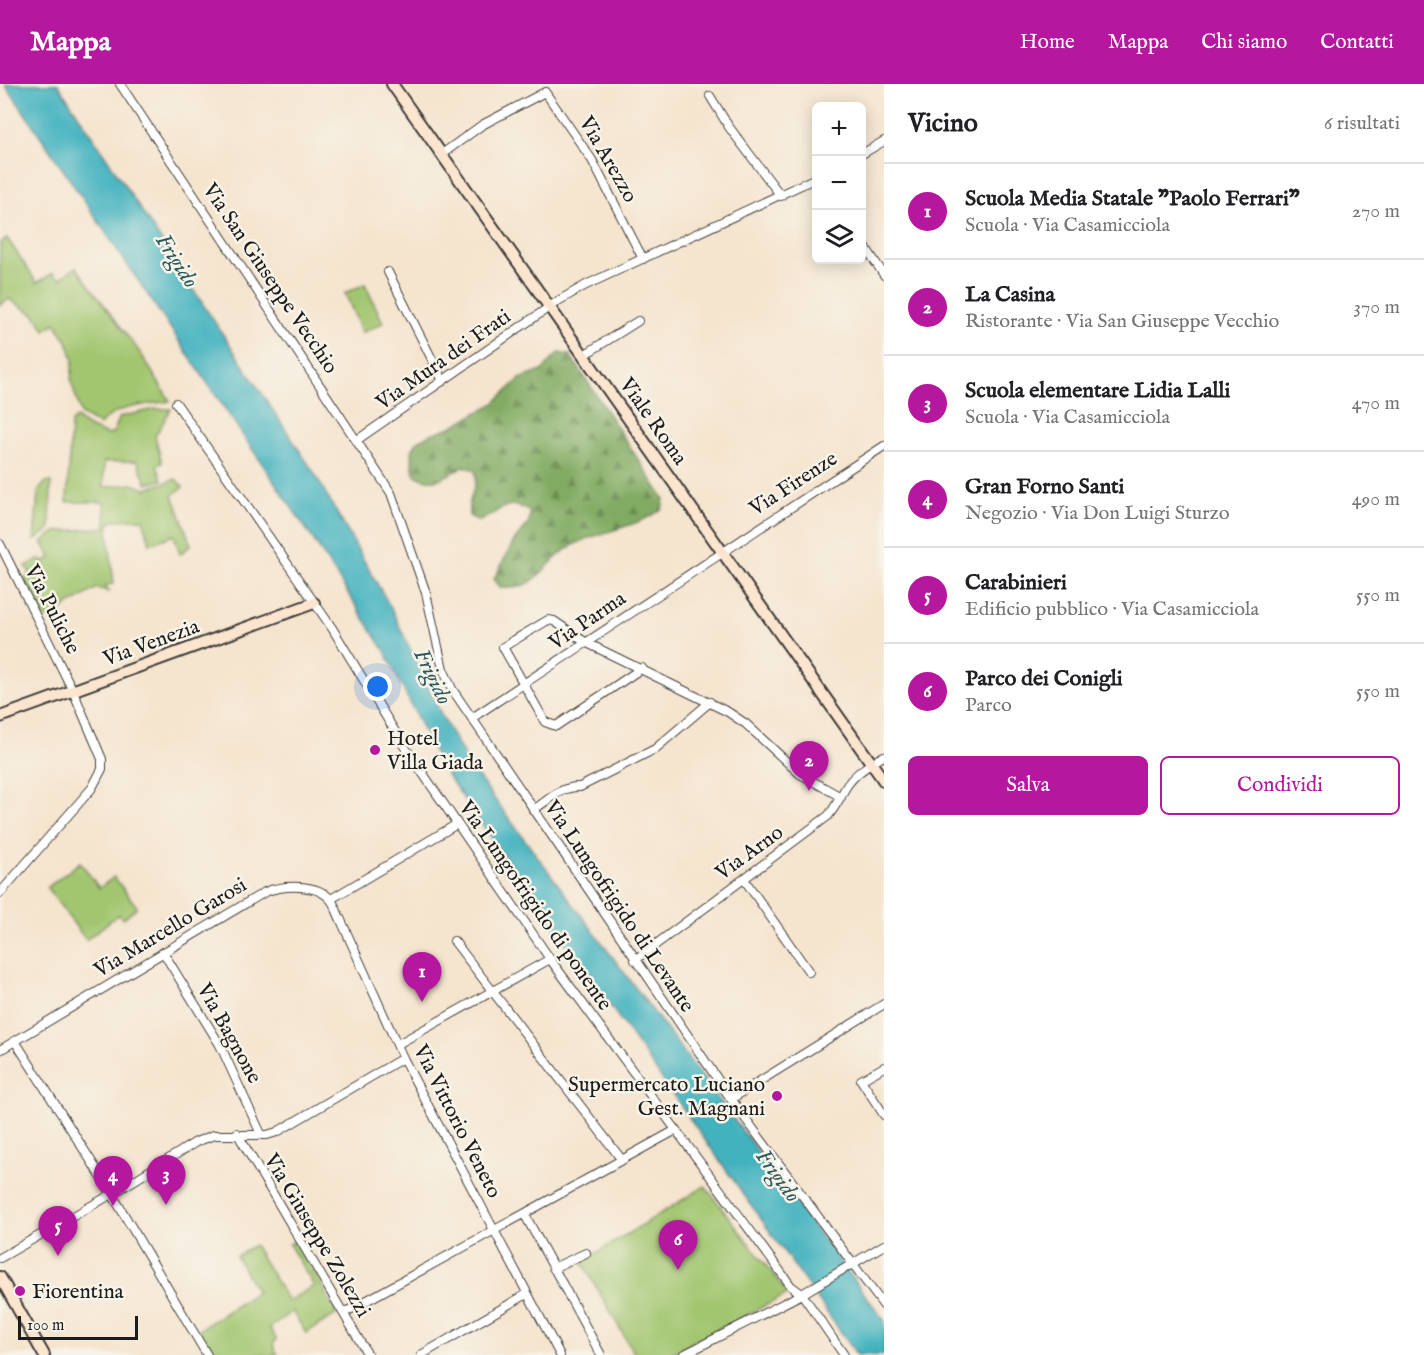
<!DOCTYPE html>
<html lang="it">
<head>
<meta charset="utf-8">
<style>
  :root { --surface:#fff; --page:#f6f6f6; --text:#202124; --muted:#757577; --line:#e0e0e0; --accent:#b5179e }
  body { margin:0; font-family:"IM FELL English",serif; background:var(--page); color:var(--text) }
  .controls { position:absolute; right:18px; top:18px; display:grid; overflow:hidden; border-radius:9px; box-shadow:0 3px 15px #0003 }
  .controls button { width:54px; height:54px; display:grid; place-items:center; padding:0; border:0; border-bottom:2px solid var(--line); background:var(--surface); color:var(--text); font:30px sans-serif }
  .scale { position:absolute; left:18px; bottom:15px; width:120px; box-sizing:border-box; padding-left:6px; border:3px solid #1c1c1c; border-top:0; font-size:16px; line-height:21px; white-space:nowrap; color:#1c1c1c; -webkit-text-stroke:4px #f7f3e8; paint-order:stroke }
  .you { position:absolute; left:378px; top:603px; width:21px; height:21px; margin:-15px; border:4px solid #fff; border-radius:50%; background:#1a73e8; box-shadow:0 0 0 9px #1a73e833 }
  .badge { display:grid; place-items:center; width:39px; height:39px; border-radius:50%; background:var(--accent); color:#fff; font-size:20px; font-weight:700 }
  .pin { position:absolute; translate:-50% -50px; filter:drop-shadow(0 2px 3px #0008) }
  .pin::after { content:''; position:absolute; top:32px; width:21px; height:18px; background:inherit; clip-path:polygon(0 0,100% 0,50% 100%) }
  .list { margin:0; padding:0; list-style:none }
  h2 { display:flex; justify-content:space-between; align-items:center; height:78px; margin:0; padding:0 24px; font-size:26px }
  h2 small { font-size:20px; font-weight:400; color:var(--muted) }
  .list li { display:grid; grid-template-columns:39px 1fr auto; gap:18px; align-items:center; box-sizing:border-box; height:96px; padding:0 24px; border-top:2px solid var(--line) }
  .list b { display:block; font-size:22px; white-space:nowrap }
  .list p { margin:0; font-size:20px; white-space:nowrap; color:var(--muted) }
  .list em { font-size:20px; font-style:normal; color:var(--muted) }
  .actions { display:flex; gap:12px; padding:18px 24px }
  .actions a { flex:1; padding:14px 0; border:2px solid var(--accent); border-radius:9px; text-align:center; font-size:21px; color:var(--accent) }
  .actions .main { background:var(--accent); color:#fff }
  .icon { flex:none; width:33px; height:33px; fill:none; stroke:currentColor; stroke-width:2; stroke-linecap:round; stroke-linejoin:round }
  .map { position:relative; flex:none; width:884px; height:1271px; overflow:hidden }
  header { display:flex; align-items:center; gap:36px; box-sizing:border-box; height:84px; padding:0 30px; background:var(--accent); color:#fff }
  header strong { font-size:28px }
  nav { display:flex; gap:33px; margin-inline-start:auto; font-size:21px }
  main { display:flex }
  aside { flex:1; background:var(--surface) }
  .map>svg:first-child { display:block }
  .green { fill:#a2c670; stroke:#5f7146; stroke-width:1.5 }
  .forest { fill:url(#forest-firs); stroke:#4e643f; stroke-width:1.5 }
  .water { fill:#43b2bf; stroke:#30676e; stroke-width:1.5 }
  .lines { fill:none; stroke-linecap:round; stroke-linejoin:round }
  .street-casing { stroke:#3d3a37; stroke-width:10 }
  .secondary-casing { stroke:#3d3a37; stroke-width:14 }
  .street { stroke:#fff; stroke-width:8 }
  .secondary { stroke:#fce5cf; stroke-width:10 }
  .poi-dot { fill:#b5179e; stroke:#f7f3e8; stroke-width:2 }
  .labels { text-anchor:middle; stroke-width:5; stroke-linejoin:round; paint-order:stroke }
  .street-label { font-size:21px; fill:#1c1c1c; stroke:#f7f3e8 }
  .poi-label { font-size:21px; fill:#1c1c1c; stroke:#f7f3e8; text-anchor:start }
  .water-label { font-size:22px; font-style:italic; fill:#2c585d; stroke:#f7f3e8 }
</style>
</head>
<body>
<header>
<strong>Mappa</strong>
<nav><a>Home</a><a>Mappa</a><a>Chi siamo</a><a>Contatti</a></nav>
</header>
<main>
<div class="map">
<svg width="884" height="1271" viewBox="0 0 884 1271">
  <defs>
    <pattern id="forest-firs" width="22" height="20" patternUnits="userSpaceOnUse" patternTransform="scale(1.5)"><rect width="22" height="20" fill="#81ab62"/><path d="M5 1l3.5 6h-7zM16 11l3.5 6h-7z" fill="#698a50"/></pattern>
  </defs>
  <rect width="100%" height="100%" fill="#f7f3e8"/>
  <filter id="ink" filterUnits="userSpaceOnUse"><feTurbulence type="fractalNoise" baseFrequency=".0167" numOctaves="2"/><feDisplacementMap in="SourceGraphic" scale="12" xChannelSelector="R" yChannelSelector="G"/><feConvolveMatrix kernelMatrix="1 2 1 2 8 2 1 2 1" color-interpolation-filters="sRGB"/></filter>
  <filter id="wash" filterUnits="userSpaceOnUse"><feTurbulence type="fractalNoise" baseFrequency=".008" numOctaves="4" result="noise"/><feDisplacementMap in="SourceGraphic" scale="24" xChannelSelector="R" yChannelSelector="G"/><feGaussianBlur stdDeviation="1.35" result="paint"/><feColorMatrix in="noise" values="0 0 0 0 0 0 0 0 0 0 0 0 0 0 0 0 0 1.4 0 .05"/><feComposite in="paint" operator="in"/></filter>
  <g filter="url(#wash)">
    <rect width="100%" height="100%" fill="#f5e4ce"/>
    <!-- green -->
    <g class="green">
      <path d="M7,154L37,199L53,189L59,195L76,183L141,270L170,317C148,321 114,321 100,341L81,330L71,297L73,275L67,257L55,239L45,246L35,231L9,215L0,221V159Z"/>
      <polygon points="365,200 383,239 362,249 345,209"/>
      <polygon points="155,325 171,325 155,352 162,379 157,381 162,396 147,400 137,377 104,378 104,403 133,400 146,405 176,395 183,403 173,411 191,461 180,470 174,451 150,460 143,435 114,436 109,441 108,448 114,500 105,501 110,508 97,504 47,534 43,533 24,495 31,492 26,482 40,474 43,478 51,474 42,458 55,448 106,443 104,418 67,418 71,339 76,334 88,343 108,351 113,349 120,333"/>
      <polygon points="46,398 51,398 50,445 34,457 38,407"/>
      <polygon points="80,778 99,804 114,793 137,823 123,835 119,830 86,856 47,804"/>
      <polygon points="705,1102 788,1210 668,1271 635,1271 582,1178"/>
      <polygon points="297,1156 337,1230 306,1249 292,1227 270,1244 276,1255 273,1261 278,1271 215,1271 212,1265 207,1265 196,1248 257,1208 236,1172 254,1161 288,1217 314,1202 289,1160"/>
    </g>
    <!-- forest -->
    <path class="forest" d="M558,269L570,271L664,415L662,425C634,446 596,446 567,465C541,482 538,507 501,504L494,495L514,457L529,439L530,428C506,412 501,428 479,437L469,432C466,414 479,404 475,386L463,382C447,392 432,404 414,390L411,367L418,357L428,351L451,343L493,320L520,295L542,287Z"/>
    <!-- water -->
    <polygon class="water" points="5,0 58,0 313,387 390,522 442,632 472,685 884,1236 884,1271 857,1271 440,681 385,567 315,458"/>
  </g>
  <g filter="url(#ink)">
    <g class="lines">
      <!-- street casing -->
      <g class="street-casing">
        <g id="street">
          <polyline points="120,0 391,409 426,509 443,585 452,605 731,1015 884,1222"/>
          <polyline points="710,12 729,43 781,112"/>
          <polyline points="442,70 482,41 545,8 592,76 643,175"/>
          <polyline points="862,70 884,57"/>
          <polyline points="862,158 884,191"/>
          <polyline points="388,188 443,297"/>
          <polyline points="584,271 638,237"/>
          <polyline points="176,319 332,544 402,659 550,875 791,1202 802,1210 844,1271"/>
          <polyline points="357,356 558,217 586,201 816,94"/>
          <polyline points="0,460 73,607 102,675 102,685 92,704 0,809"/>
          <polyline points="642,584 556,642 545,638 503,563 548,536 554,537 585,558 728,628 746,640 800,690 841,713"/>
          <polyline points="472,634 884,362"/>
          <path d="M533,726C549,716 560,702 580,703L655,665L710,618"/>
          <polyline points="744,795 809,888"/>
          <polyline points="331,815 457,740"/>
          <polyline points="454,857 622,1076"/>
          <polyline points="163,868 220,961 261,1050"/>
          <path d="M635,876L828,732C836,723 840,713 846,703C854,690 871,679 884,672"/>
          <polyline points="15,957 112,1110 207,1271"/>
          <polyline points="398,960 550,875"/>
          <path d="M0,966L265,808C283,801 318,799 331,816C335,821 337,828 340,834L403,974L560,1271"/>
          <polyline points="884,983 861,996 884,1031"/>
          <polyline points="731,1015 884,920"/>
          <polyline points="237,1049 368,1271"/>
          <polyline points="525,1131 601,1271"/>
          <polyline points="0,1174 112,1110 196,1058 214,1051 267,1051 277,1048 403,974"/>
          <polyline points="553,1184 586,1169"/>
          <polyline points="344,1229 676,1046"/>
          <polyline points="421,1271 527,1210"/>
          <polyline points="683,1271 802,1210 884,1161"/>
        </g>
      </g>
      <!-- secondary casing -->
      <g class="secondary-casing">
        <g id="secondary">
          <polyline points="392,0 884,697"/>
          <polyline points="0,633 314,519"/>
          <polyline points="0,1193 44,1271"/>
        </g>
      </g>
      <!-- street -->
      <use href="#street" class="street"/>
      <!-- secondary -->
      <use href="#secondary" class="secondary"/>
    </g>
  </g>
  <!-- markers -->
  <g class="poi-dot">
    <circle cx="375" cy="666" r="6"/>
    <circle cx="777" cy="1012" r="6"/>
    <circle cx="20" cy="1207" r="6"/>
  </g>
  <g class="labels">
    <!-- street labels -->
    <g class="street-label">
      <text transform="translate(609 75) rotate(60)" y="7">Via Arezzo</text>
      <text transform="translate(271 194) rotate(56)" y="7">Via San Giuseppe Vecchio</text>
      <text transform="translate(443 275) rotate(-35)" y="7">Via Mura dei Frati</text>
      <text transform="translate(654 337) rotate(55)" y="7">Viale Roma</text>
      <text transform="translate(793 399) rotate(-33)" y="7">Via Firenze</text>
      <text transform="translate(53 525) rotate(63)" y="7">Via Puliche</text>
      <text transform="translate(587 536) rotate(-34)" y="7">Via Parma</text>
      <text transform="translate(151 558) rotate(-20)" y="7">Via Venezia</text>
      <text transform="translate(749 768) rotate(-36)" y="7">Via Arno</text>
      <text transform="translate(536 821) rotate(55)" y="7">Via Lungofrigido di ponente</text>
      <text transform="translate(620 822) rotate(56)" y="7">Via Lungofrigido di Levante</text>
      <text transform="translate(170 843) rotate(-31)" y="7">Via Marcello Garosi</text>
      <text transform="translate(230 949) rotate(61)" y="7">Via Bagnone</text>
      <text transform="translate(458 1037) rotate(63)" y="7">Via Vittorio Veneto</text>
      <text transform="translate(318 1151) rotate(59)" y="7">Via Giuseppe Zolezzi</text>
    </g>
    <!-- poi labels -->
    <g class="poi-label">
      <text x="387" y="661">Hotel<tspan x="387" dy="24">Villa Giada</tspan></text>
      <text x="765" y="1007" text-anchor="end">Supermercato Luciano<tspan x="765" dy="24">Gest. Magnani</tspan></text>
      <text x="32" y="1214">Fiorentina</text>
    </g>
    <!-- water labels -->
    <g class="water-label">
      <text transform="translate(178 176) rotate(57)" y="8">Frigido</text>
      <text transform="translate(434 592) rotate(64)" y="8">Frigido</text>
      <text transform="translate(779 1091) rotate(54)" y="8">Frigido</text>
    </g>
  </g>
</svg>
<div class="controls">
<button>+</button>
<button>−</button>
<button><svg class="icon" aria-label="layers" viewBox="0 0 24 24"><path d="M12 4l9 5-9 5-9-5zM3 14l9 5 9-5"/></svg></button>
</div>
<div class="scale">100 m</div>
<div class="you"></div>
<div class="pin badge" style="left:422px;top:918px">1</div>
<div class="pin badge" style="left:809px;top:707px">2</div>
<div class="pin badge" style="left:166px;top:1121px">3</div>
<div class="pin badge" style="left:113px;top:1122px">4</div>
<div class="pin badge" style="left:58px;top:1172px">5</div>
<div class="pin badge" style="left:678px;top:1186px">6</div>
</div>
<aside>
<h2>Vicino<small>6 risultati</small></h2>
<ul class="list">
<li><span class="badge">1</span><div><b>Scuola Media Statale &quot;Paolo Ferrari&quot;</b><p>Scuola · Via Casamicciola</p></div><em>270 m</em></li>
<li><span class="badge">2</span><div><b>La Casina</b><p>Ristorante · Via San Giuseppe Vecchio</p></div><em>370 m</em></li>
<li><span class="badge">3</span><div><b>Scuola elementare Lidia Lalli</b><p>Scuola · Via Casamicciola</p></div><em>470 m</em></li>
<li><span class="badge">4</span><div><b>Gran Forno Santi</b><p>Negozio · Via Don Luigi Sturzo</p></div><em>490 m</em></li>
<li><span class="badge">5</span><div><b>Carabinieri</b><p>Edificio pubblico · Via Casamicciola</p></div><em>550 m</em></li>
<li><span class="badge">6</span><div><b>Parco dei Conigli</b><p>Parco</p></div><em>550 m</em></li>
</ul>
<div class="actions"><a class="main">Salva</a><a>Condividi</a></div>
</aside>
</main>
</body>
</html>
